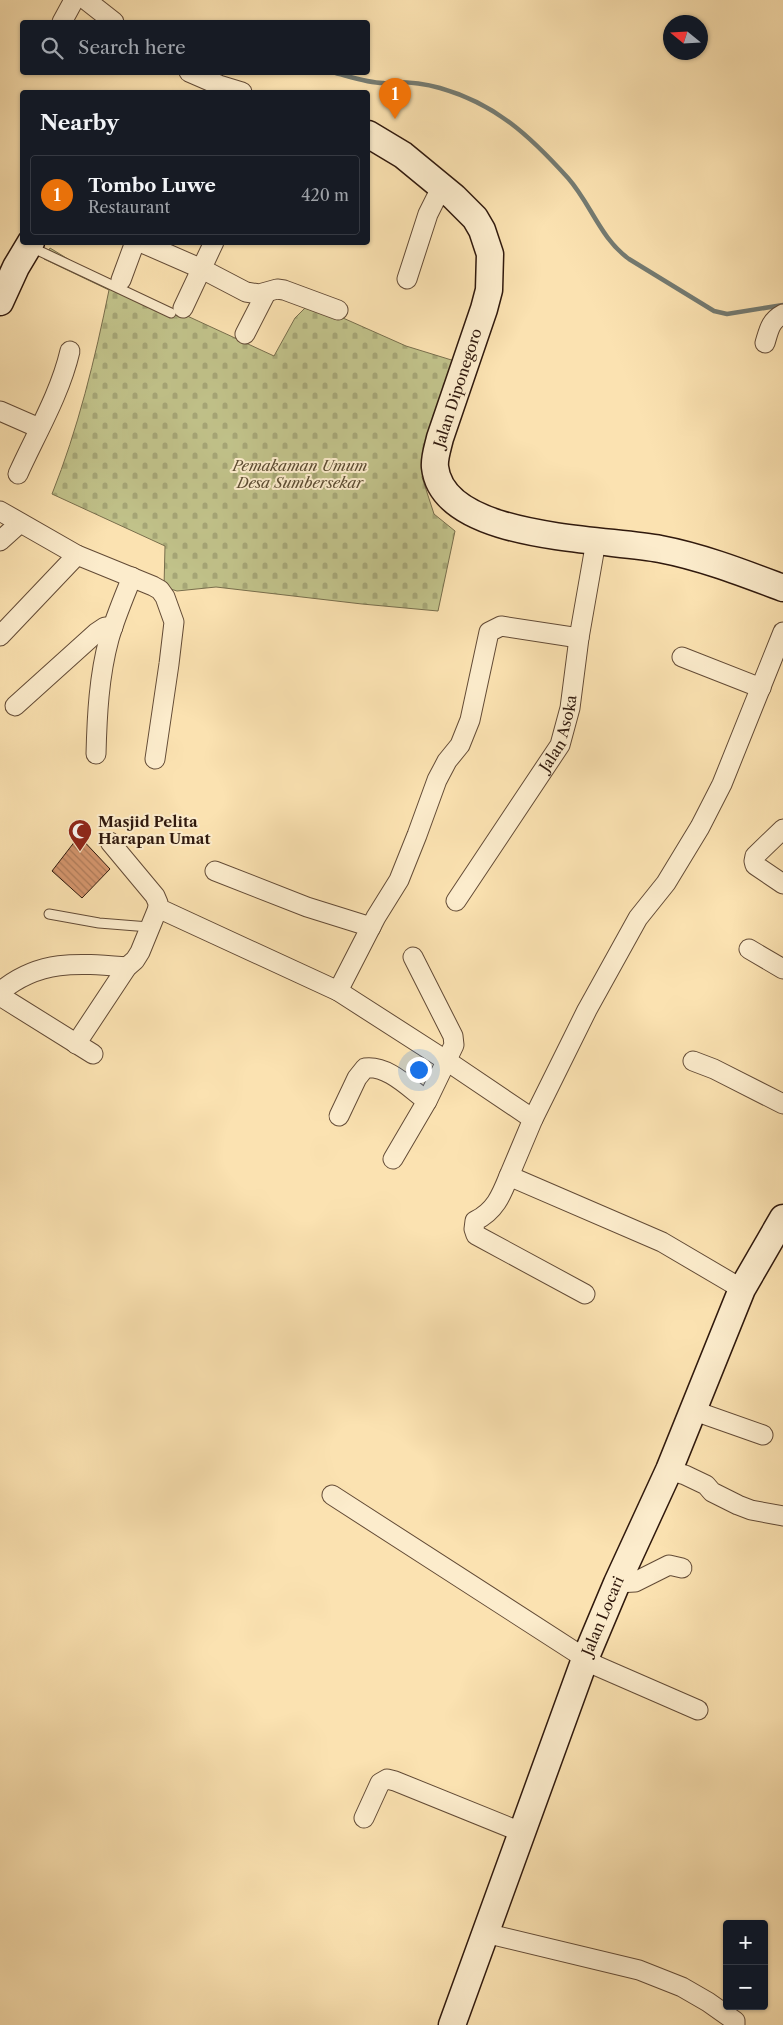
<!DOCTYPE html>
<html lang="en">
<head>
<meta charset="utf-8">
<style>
  :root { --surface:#171b24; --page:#242831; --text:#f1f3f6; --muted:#9ea1a6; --line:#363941; --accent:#c59692 }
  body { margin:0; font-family:"Libre Caslon Text",serif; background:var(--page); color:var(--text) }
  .controls { position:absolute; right:15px; bottom:15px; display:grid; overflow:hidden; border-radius:5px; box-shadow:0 1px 4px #0004 }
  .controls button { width:45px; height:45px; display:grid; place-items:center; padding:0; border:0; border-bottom:1px solid var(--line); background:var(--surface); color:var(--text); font:25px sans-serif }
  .compass { position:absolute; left:663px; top:15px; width:45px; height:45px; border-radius:50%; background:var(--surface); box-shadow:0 1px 4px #0004; rotate:288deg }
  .you { position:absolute; left:418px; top:1069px; width:18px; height:18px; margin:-12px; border:4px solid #fff; border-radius:50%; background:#1a73e8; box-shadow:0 0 0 8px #1a73e833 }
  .badge { display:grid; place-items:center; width:32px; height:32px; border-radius:50%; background:var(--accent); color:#fff; font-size:16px; font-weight:700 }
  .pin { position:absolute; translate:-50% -41px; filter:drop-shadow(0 1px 2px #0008) }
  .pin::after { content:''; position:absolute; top:26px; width:18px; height:15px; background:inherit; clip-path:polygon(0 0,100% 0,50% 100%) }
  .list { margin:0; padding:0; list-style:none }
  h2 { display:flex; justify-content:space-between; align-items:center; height:65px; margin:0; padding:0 20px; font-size:21px }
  h2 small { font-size:16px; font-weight:400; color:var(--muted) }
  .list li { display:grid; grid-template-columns:32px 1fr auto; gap:15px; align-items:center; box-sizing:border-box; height:80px; margin:0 10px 10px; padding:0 10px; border:1px solid var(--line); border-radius:5px }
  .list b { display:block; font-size:19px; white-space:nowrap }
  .list p { margin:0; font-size:16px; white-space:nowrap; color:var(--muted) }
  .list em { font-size:16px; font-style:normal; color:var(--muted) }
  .icon { flex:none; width:28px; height:28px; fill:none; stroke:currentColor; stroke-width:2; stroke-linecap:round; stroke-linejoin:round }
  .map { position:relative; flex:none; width:783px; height:2025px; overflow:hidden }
  .search { position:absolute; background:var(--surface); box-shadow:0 1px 4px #0004; left:20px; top:20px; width:350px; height:55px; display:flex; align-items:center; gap:12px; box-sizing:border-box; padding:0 18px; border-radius:5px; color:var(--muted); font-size:19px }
  .panel { position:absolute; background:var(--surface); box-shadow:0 1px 4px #0004; left:20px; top:90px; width:350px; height:155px; border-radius:5px }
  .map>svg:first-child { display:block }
  .cemetery { fill:url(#cemetery-stones); stroke:#786e4c }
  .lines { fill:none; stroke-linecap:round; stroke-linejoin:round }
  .stream { stroke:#747b72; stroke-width:4.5 }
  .building { fill:url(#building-back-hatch); stroke:#30190d }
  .lane-casing { stroke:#634b36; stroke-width:11 }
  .street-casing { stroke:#634b36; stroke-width:21 }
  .secondary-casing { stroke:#30190d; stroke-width:29 }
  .lane { stroke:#fceccc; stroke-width:9 }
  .street { stroke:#fceccc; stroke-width:19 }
  .secondary { stroke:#fceccc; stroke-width:26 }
  .labels { text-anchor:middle; stroke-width:4; stroke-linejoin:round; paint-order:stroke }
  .street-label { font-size:15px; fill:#30190d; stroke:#fceccc }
  .park-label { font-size:15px; font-style:italic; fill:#5c4c32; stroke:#fceccc }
  .poi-label { font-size:15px; font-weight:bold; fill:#30190d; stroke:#fceccc; text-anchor:start }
</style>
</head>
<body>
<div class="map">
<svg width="783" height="2025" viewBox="0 0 783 2025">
  <defs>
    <pattern id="cemetery-stones" width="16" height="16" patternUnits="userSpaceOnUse" patternTransform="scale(1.25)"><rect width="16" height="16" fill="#c1c28a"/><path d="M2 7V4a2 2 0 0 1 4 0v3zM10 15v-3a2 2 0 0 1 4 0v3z" fill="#a6a676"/></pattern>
    <pattern id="building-back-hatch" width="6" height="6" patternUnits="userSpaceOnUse" patternTransform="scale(1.25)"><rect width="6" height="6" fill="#d5966e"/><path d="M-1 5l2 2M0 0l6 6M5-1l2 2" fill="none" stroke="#ad7a59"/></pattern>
  </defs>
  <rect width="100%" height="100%" fill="#fbe2b1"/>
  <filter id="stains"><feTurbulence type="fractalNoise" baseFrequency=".004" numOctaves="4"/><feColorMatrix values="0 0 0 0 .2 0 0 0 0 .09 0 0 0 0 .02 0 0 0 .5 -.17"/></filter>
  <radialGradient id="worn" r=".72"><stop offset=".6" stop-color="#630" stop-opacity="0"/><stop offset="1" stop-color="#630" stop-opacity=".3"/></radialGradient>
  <!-- cemetery -->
  <path class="cemetery" d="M50,248L81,267L274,356L295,318L307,306L343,318L406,346L458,362L422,477L434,514L455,531L438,611L362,604L216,587L177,591L164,587L165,546L52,494C78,429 95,359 109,290L44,259Z"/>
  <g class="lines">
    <!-- stream -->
    <path class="stream" d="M332,72C348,76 367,83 383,83C387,84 391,82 395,82C409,82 426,84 440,88C496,104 530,136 568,178C591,204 600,238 629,259L714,311L727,314L783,305"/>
  </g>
  <!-- building -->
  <polygon class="building" points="79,836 110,869 82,898 52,871"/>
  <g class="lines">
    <!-- lane casing -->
    <g class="lane-casing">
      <g id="lane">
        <polyline points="31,247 171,313"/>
        <polyline points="49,914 99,923 149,927"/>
      </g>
    </g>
    <!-- street casing -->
    <g class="street-casing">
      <g id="street">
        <polyline points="86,0 114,22"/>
        <polyline points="62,22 74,0"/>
        <polyline points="189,72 219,85 242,92"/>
        <polyline points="140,242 202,269 246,292 259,294 277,289 284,290 338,310"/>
        <polyline points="407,279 428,214 442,186"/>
        <polyline points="121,280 135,242"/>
        <polyline points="183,308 214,242"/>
        <polyline points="245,334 266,293"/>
        <path d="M765,343C769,330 770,321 783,314"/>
        <polyline points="0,411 39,428"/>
        <path d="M18,474C36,434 60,394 70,351"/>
        <polyline points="0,511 77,555 153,586 160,590 165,597 174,622 169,664 155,759"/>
        <polyline points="0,541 20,523"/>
        <polyline points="0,636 77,555"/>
        <polyline points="682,657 761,688"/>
        <polyline points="15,706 96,633 105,627 113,627"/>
        <path d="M96,754C97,715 99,676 109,639C115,618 124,597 132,577"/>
        <polyline points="783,829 755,856 754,861 755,865 783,884"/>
        <polyline points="110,842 155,896 158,903 158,908 338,991 450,1063 533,1119"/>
        <polyline points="215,871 307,907 371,927"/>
        <path id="s1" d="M456,901L560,745L570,708L579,638L596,541"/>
        <polyline points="749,949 783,969"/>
        <polyline points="338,991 376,917 399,880 417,835 437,780 447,761 460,745 470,720 489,632 501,626 579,638"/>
        <path d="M0,992C39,959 79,963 127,967"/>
        <polyline points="0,996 93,1054"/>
        <polyline points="76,1044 127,967 135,960 140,952 158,908"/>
        <polyline points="693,1061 714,1069 783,1104"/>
        <path d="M339,1116L357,1078L365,1068C388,1065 409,1088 427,1101"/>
        <polyline points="393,1159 427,1101 454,1045 453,1036 413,957"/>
        <path d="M509,1176C501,1196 495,1211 475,1221L474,1229L476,1235L585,1294"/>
        <polyline points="742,1289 662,1242 509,1176 533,1119 587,1010 638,918 666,883 700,827 722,784 783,632"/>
        <polyline points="692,1410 763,1435"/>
        <polyline points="669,1470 685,1475 706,1485 712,1492 738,1505 751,1510 783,1516"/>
        <polyline points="332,1495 597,1666 698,1710"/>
        <polyline points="617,1583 635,1582 669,1565 682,1568"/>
        <polyline points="364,1818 380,1783 387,1779 395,1781 521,1832"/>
        <polyline points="485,1933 639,1970 682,1987 708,2002 735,2021 735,2025"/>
      </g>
    </g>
    <!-- secondary casing -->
    <g class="secondary-casing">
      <g id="secondary">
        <path d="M368,134L403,155L454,197L475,218L482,230L490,254L489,290L484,309L440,438C438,447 434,458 435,467C443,541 606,538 660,549C702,557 743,573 783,588"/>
        <polyline points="0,302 16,267 31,242"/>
        <path id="s2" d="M452,2025L585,1659L617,1583L669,1470L742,1289L783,1218"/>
      </g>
    </g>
    <!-- lane -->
    <use href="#lane" class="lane"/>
    <!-- street -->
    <use href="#street" class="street"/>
    <!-- secondary -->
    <use href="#secondary" class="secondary"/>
  </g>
  <!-- icons -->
  <defs>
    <g id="mosque-pin" transform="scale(1.25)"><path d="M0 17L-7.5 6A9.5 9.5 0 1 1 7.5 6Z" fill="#8f2418" stroke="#fceccc"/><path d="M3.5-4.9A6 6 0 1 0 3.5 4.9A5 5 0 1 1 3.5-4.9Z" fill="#fff"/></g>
  </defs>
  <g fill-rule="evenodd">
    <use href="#mosque-pin" x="80" y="831"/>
  </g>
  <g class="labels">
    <!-- street labels -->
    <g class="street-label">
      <text transform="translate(458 388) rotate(-72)" y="5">Jalan Diponegoro</text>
      <text dy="5" stroke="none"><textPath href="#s1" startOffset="198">Jalan Asoka</textPath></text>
      <text dy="5" stroke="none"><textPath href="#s2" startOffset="436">Jalan Locari</textPath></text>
    </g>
    <!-- park labels -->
    <g class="park-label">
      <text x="300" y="471">Pemakaman Umum<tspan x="300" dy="17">Desa Sumbersekar</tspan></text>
    </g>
    <!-- poi labels -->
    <g class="poi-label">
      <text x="98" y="827">Masjid Pelita<tspan x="98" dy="17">Harapan Umat</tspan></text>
    </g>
  </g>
  <rect width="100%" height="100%" filter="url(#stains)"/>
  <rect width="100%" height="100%" fill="url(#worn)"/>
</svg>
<div class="controls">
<button>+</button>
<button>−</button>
</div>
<svg class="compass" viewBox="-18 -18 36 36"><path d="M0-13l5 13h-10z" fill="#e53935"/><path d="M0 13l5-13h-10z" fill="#9ea1a6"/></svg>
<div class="you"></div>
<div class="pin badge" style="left:395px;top:119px;background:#e8710a">1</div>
<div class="search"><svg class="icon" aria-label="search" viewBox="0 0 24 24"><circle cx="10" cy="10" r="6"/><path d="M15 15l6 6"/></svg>Search here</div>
<section class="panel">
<h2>Nearby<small></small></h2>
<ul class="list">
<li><span class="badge" style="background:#e8710a">1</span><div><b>Tombo Luwe</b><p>Restaurant</p></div><em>420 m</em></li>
</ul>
</section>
</div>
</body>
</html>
